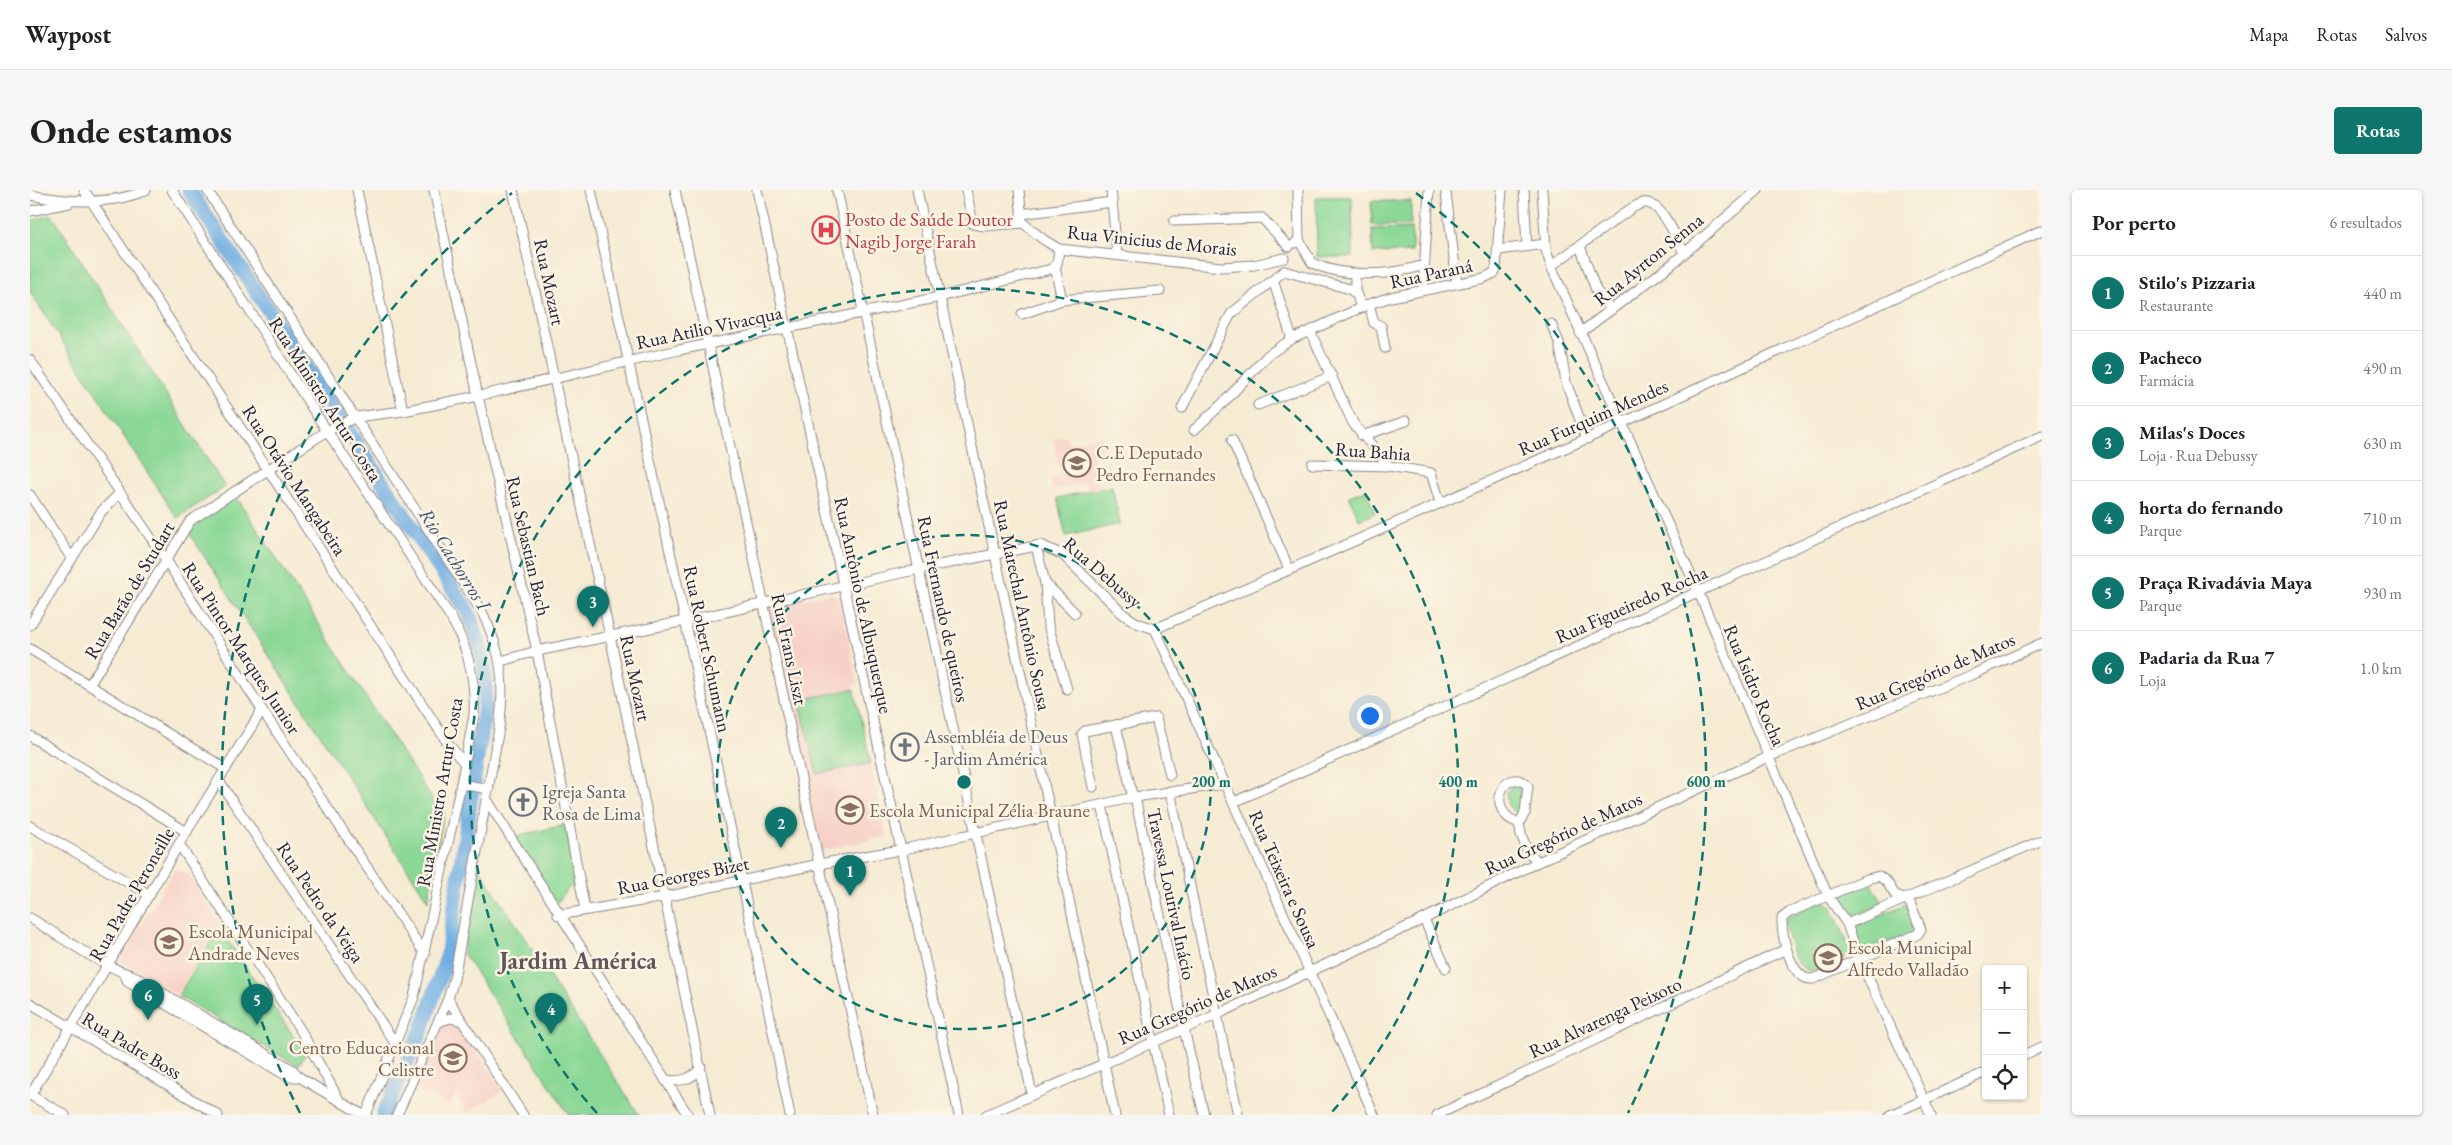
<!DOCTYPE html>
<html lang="pt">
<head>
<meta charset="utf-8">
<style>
  :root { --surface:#fff; --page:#f6f6f6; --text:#202124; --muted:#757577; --line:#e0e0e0; --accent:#0f766e }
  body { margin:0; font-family:"EB Garamond",serif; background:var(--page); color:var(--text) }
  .controls { position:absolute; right:15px; bottom:15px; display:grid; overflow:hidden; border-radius:5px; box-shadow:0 1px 4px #0004 }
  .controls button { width:45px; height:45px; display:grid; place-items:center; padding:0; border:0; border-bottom:1px solid var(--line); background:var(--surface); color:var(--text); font:25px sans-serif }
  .you { position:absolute; left:1339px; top:525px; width:18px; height:18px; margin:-12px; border:4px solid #fff; border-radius:50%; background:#1a73e8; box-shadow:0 0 0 8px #1a73e833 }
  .badge { display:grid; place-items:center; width:32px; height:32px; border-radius:50%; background:var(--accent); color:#fff; font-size:16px; font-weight:700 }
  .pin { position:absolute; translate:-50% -41px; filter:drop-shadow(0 1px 2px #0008) }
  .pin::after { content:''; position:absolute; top:26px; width:18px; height:15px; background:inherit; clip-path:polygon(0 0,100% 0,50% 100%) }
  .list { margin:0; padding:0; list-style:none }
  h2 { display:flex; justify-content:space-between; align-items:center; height:65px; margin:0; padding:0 20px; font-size:21px }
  h2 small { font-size:16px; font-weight:400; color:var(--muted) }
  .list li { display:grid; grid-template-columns:32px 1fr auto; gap:15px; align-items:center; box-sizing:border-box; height:75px; padding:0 20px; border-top:1px solid var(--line) }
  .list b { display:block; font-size:19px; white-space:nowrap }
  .list p { margin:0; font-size:16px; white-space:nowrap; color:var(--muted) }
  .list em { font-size:16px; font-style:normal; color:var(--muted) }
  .icon { flex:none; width:28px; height:28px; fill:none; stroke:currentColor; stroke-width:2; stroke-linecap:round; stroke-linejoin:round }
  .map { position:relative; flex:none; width:2012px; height:925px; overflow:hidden; border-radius:5px }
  header { display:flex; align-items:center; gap:30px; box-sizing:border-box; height:70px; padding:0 25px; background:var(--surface); border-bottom:1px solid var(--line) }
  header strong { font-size:24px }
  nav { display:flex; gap:28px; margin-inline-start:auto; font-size:18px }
  .intro { display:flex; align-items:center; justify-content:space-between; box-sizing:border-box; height:120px; padding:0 30px }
  h1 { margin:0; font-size:35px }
  .button { padding:12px 22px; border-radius:5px; background:var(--accent); color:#fff; font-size:18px; font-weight:700 }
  main { display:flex; gap:30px; padding:0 30px }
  aside { flex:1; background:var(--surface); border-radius:5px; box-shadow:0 1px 4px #0004 }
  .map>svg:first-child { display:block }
  .built { fill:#f7d1c7 }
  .green { fill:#8bd896; stroke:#567d68 }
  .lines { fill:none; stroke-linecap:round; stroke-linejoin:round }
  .river { stroke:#70aee3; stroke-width:15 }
  .minor-casing { stroke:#8c8687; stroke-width:11 }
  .minor { stroke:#fff; stroke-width:9 }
  .ring { fill:none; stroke:#0f766e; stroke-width:2.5; stroke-dasharray:9 6 }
  .labels { text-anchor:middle; stroke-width:5; stroke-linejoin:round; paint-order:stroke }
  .health-label { font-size:19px; fill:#be3a42; stroke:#fcf5e5; text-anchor:start }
  .street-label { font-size:19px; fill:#22223b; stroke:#fcf5e5 }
  .education-label { font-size:19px; fill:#785e54; stroke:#fcf5e5; text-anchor:start }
  .worship-label { font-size:19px; fill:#5b616d; stroke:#fcf5e5; text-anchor:start }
  .water-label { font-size:20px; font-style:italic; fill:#3d5376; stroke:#fcf5e5 }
  .district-label { font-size:24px; font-weight:bold; fill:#63565b; stroke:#fcf5e5 }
  .centre { fill:#0f766e; stroke:#fcf5e5; stroke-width:2.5 }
  .ring-label { font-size:15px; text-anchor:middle; font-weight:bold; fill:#0f766e; stroke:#fcf5e5; stroke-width:5; stroke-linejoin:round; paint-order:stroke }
</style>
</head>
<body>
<header>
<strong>Waypost</strong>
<nav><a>Mapa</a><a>Rotas</a><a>Salvos</a></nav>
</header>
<div class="intro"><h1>Onde estamos</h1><a class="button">Rotas</a></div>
<main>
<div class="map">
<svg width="2012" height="925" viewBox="0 0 2012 925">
  <rect width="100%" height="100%" fill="#fcf5e5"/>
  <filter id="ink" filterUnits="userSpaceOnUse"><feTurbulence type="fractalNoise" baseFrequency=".02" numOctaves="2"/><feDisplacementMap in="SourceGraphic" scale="10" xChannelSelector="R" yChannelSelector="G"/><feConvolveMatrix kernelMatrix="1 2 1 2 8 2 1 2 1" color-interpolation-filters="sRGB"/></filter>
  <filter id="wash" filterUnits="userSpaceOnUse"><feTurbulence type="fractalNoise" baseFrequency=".0096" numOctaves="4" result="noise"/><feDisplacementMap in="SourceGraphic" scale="20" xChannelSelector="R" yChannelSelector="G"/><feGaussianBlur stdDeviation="1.12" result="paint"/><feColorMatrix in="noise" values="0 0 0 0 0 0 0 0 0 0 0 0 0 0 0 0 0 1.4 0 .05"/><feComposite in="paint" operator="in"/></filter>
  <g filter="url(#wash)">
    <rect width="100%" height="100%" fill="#f6ebd3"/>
    <!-- built -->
    <g class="built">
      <polygon points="1036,246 1038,254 1072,246 1075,259 1063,262 1071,298 1058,301 1056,293 1023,300 1020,287 1031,285 1023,249"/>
      <polygon points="803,403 804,407 809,406 828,494 823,495 857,646 790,661 736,417"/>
      <polygon points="144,680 158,683 189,733 147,805 90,771"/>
      <polygon points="421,832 432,838 473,901 437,923 426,905 420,916 380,897 408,838 413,833"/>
    </g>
    <!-- green -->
    <g class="green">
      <polygon points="1286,7 1322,7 1323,67 1287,67"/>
      <polygon points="1341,11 1381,11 1381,35 1342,35"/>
      <polygon points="22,25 195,297 147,328 0,102 0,31"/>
      <polygon points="1382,38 1382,62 1343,63 1342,39"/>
      <polygon points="1082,296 1090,334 1036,346 1027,308"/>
      <polygon points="1336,300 1345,323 1329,330 1319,306"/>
      <polygon points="206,306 409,620 415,617 398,711 159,343 170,329"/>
      <polygon points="824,499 841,573 787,584 769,510"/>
      <polygon points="1484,594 1489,596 1492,617 1488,622 1484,622 1478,615 1476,602"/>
      <polygon points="535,635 547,688 526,714 481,647"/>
      <polygon points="448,676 609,925 539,925 433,763"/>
      <polygon points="1839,691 1854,714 1821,727 1815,726 1806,710 1806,707"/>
      <path d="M1790,712H1795L1801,716L1821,760C1816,770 1810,772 1801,777C1765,795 1760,756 1754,730Z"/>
      <polygon points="1876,714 1888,739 1880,745 1831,760 1822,737"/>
      <polygon points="189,738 276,864 268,876 148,806"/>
    </g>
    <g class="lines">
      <!-- river -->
      <path class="river" d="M159,0L437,420C451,456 458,476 455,515L417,767L391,842L353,925"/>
    </g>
  </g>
  <g filter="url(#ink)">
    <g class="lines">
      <!-- minor casing -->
      <g class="minor-casing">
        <g id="minor">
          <polyline points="54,0 419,555 435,574"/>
          <path d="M142,0L297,241L420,426C438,457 446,489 444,525L431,594L384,807L336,925"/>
          <path d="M177,0L452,422C473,464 475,493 469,538L424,789L418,809L367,925"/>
          <polyline points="327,0 373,221"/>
          <polyline points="404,0 448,206 507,461 555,720"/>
          <polyline points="483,0 580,446 680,925"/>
          <polyline points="561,0 712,691 760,925"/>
          <polyline points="645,0 843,925"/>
          <polyline points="727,0 929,925"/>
          <polyline points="807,0 1002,904"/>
          <polyline points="887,0 1085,925"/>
          <polyline points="936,0 943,34 955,36 993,33"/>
          <polyline points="989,0 992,28"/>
          <polyline points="1081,0 1087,65"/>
          <polyline points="1494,0 1497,57"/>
          <polyline points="1512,0 1516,60 1521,76 1668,401 1798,706 1817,734 1829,768 1901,925"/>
          <polyline points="1416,3 1427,93"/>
          <path d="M0,5C36,12 81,16 116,0"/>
          <polyline points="0,21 39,13"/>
          <polyline points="991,24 1082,12"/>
          <polyline points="1144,31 1232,28 1259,57"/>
          <polyline points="993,33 1014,50 1029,59 1191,77 1224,75 1254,68"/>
          <path d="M1269,50L1282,73C1314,88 1361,86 1394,75"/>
          <polyline points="1265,53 1269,50 1268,0"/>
          <polyline points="1550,56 1566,100 1581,120"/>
          <polyline points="1468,60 1516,54"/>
          <path d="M1521,76L1602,18C1605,16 1610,14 1613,13C1631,10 1647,49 1653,61"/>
          <polyline points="1025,77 1032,110 1130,101"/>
          <polyline points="1254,81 1320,99 1327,105 1331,118"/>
          <polyline points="1243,90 1262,149"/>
          <polyline points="1393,100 1399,0"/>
          <polyline points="1325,102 1325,83"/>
          <polyline points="1339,114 1344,133 1351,136 1355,158"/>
          <polyline points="992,124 1032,110"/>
          <polyline points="1521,134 1529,152 1536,192 1557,249"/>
          <polyline points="1280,141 1323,233 1359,276"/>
          <polyline points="1550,143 1642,74 1728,0"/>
          <polyline points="0,170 136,370 232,520 395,764"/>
          <polyline points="1228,215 1302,186"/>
          <polyline points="1152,218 1201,124 1254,81"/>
          <polyline points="1164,240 1194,212 1238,165 1262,149 1339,114 1361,107 1454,88 1464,83 1466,78 1472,0"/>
          <polyline points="1332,246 1376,231"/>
          <polyline points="1202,250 1259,379"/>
          <polyline points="1282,274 1359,276 1401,283 1410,312"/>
          <polyline points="0,305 42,369"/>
          <polyline points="1006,356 1015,393 1045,423"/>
          <polyline points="1015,393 1018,435 1037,499"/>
          <polyline points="0,435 71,322 90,303"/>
          <polyline points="1125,439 1592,233 2012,40"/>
          <polyline points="1125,439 1344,925"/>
          <polyline points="0,459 196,579"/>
          <polyline points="471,471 507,461 655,431 889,379 1011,355 1033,365 1093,424 1107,433 1125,439"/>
          <polyline points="60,494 160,331 297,241 326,227 373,221 448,206 649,160 910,107 1021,79 1027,74 1029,59"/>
          <polyline points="0,546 157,642"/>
          <polyline points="189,591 365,853"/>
          <polyline points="431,594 459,599"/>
          <polyline points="1063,597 1052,544 1055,541 1086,535"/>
          <polyline points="1140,601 1208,925"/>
          <polyline points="1105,607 1154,839 1174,925"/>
          <polyline points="1103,608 1086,535 1126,528 1140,585"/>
          <polyline points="457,610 658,925"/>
          <polyline points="1204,612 2012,246"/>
          <polyline points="1072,615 1139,925"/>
          <path d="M1489,633C1452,621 1476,573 1498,596L1495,623L1489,633L1491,644L1497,660L1508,672"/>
          <polyline points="0,636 120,705"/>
          <polyline points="149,654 271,841 309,910"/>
          <path d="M1849,686L1857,692L1865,705L1875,708L1880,713L1891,739L1888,744L1783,789C1761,791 1751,746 1752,728L1760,722L1837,689Z"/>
          <polyline points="528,725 635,707 789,674 870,660 1105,607 1195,594"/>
          <path d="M0,728C24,742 78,780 102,785L263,880L269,887L333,925"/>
          <polyline points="1394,729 1416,778"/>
          <polyline points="1817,734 2012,650"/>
          <polyline points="94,783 98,792 259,887 269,887"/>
          <polyline points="418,809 493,925"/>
          <polyline points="0,813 188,925"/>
          <polyline points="408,832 420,828 432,831"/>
          <polyline points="1993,865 2012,857"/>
          <path d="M635,890C651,892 662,890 671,877"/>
          <polyline points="0,905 35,925"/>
          <polyline points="0,906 149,654 232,520"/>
          <polyline points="956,925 1186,825 1394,729 1508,672 1738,567 1946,483 2012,453"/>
          <polyline points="1407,925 1756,759"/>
          <polyline points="1860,925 1956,882"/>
        </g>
      </g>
      <!-- minor -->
      <use href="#minor" class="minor"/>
    </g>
  </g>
  <!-- distance rings -->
  <g class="ring">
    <circle cx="934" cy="592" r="247"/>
    <path d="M567 923A494 494 0 1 1 1301 923"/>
    <path d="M270 923A742 742 0 0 1 482 3M1386 3A742 742 0 0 1 1598 923"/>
  </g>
  <!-- icons -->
  <defs>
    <g id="hospital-ring" transform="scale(1.4375)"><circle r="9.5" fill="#fcf5e5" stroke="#e0444e" stroke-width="1.5"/><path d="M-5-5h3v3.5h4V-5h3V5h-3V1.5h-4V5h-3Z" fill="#e0444e"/></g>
    <g id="school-ring" transform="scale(1.4375)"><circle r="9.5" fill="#fcf5e5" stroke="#8d6e63" stroke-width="1.5"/><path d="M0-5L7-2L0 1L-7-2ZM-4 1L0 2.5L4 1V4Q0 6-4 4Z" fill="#8d6e63"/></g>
    <g id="church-ring" transform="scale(1.4375)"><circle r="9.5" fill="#fcf5e5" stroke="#6b7280" stroke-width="1.5"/><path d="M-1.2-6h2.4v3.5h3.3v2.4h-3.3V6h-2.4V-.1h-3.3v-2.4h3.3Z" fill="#6b7280"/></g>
  </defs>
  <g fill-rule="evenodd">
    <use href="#hospital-ring" x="796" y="40"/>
    <use href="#school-ring" x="1047" y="273"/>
    <use href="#church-ring" x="875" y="557"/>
    <use href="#church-ring" x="493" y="612"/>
    <use href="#school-ring" x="820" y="620"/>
    <use href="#school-ring" x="139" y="752"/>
    <use href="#school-ring" x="1798" y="768"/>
    <use href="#school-ring" x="423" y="868"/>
  </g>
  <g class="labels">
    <!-- health labels -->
    <g class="health-label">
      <text x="815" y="36">Posto de Saúde Doutor<tspan x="815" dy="22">Nagib Jorge Farah</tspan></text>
    </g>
    <!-- street labels -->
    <g class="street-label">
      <text transform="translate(1122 50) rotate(6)" y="7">Rua Vinicius de Morais</text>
      <text transform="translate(1618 69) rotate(-39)" y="7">Rua Ayrton Senna</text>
      <text transform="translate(1401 83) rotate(-12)" y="7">Rua Paraná</text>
      <text transform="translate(520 92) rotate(78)" y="7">Rua Mozart</text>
      <text transform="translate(679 137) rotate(-12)" y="7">Rua Atilio Vivacqua</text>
      <text transform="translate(296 209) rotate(57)" y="7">Rua Ministro Artur Costa</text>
      <text transform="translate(1563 227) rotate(-24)" y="7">Rua Furquim Mendes</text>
      <text transform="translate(1343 261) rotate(4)" y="7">Rua Bahia</text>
      <text transform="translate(265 290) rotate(57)" y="7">Rua Otávio Mangabeira</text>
      <text transform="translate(499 356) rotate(77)" y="7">Rua Sebastian Bach</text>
      <text transform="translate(1073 382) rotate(41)" y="7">Rua Debussy</text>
      <text transform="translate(99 400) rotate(-59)" y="7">Rua Barão de Studart</text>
      <text transform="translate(1601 414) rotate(-24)" y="7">Rua Figueiredo Rocha</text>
      <text transform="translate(834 415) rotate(78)" y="7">Rua Antônio de Albuquerque</text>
      <text transform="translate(993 415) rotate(78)" y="7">Rua Marechal Antônio Sousa</text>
      <text transform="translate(914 419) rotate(78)" y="7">Rua Frernando de queiros</text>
      <text transform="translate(212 458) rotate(57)" y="7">Rua Pintor Marques Junior</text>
      <text transform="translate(678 459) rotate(78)" y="7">Rua Robert Schumann</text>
      <text transform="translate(760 459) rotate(78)" y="7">Rua Frans Liszt</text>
      <text transform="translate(1905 481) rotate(-23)" y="7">Rua Gregório de Matos</text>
      <text transform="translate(606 488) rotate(78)" y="7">Rua Mozart</text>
      <text transform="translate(1725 495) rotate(67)" y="7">Rua Isidro Rocha</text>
      <text transform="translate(409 602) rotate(-80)" y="7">Rua Ministro Artur Costa</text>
      <text transform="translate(1533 643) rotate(-25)" y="7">Rua Gregório de Matos</text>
      <text transform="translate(653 685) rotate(-11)" y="7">Rua Georges Bizet</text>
      <text transform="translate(1255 689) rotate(66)" y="7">Rua Teixeira e Sousa</text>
      <text transform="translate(101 704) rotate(-60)" y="7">Rua Padre Peroneille</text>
      <text transform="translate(1142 704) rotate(78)" y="7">Travessa Lourival Inácio</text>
      <text transform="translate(291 712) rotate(56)" y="7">Rua Pedro da Veiga</text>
      <text transform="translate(1167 814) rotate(-24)" y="7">Rua Gregório de Matos</text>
      <text transform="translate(1575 827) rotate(-25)" y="7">Rua Alvarenga Peixoto</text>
      <text transform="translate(102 855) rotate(31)" y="7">Rua Padre Boss</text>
    </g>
    <!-- education labels -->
    <g class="education-label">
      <text x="1066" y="269">C.E Deputado<tspan x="1066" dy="22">Pedro Fernandes</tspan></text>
      <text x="839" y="627">Escola Municipal Zélia Braune</text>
      <text x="158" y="748">Escola Municipal<tspan x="158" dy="22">Andrade Neves</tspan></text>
      <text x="1817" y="764">Escola Municipal<tspan x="1817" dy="22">Alfredo Valladão</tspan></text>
      <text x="404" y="864" text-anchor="end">Centro Educacional<tspan x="404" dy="22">Celistre</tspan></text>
    </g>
    <!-- worship labels -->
    <g class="worship-label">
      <text x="894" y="553">Assembléia de Deus<tspan x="894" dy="22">- Jardim América</tspan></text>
      <text x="512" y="608">Igreja Santa<tspan x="512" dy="22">Rosa de Lima</tspan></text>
    </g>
    <!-- water labels -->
    <g class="water-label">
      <text transform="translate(425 369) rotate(58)" y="7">Rio Cachorros I</text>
    </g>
    <!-- district labels -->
    <g class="district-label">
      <text x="548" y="779">Jardim América</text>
    </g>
  </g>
  <circle cx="934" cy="592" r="8" class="centre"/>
  <g class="ring-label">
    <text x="1181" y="597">200 m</text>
    <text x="1428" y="597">400 m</text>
    <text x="1676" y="597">600 m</text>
  </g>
</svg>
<div class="controls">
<button>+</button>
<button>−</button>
<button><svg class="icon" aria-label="locate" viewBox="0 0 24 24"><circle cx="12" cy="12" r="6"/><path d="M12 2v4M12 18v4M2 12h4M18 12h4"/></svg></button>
</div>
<div class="you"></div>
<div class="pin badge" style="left:820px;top:706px">1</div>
<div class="pin badge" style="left:751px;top:658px">2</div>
<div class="pin badge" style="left:563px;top:437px">3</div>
<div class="pin badge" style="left:521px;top:844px">4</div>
<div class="pin badge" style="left:227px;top:835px">5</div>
<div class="pin badge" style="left:118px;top:830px">6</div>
</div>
<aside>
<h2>Por perto<small>6 resultados</small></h2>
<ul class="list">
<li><span class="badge">1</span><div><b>Stilo's Pizzaria</b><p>Restaurante</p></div><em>440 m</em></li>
<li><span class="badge">2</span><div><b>Pacheco</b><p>Farmácia</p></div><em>490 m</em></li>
<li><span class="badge">3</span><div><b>Milas's Doces</b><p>Loja · Rua Debussy</p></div><em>630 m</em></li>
<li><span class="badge">4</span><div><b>horta do fernando</b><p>Parque</p></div><em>710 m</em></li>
<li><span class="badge">5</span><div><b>Praça Rivadávia Maya</b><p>Parque</p></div><em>930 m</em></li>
<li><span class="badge">6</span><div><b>Padaria da Rua 7</b><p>Loja</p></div><em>1.0 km</em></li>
</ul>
</aside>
</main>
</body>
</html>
